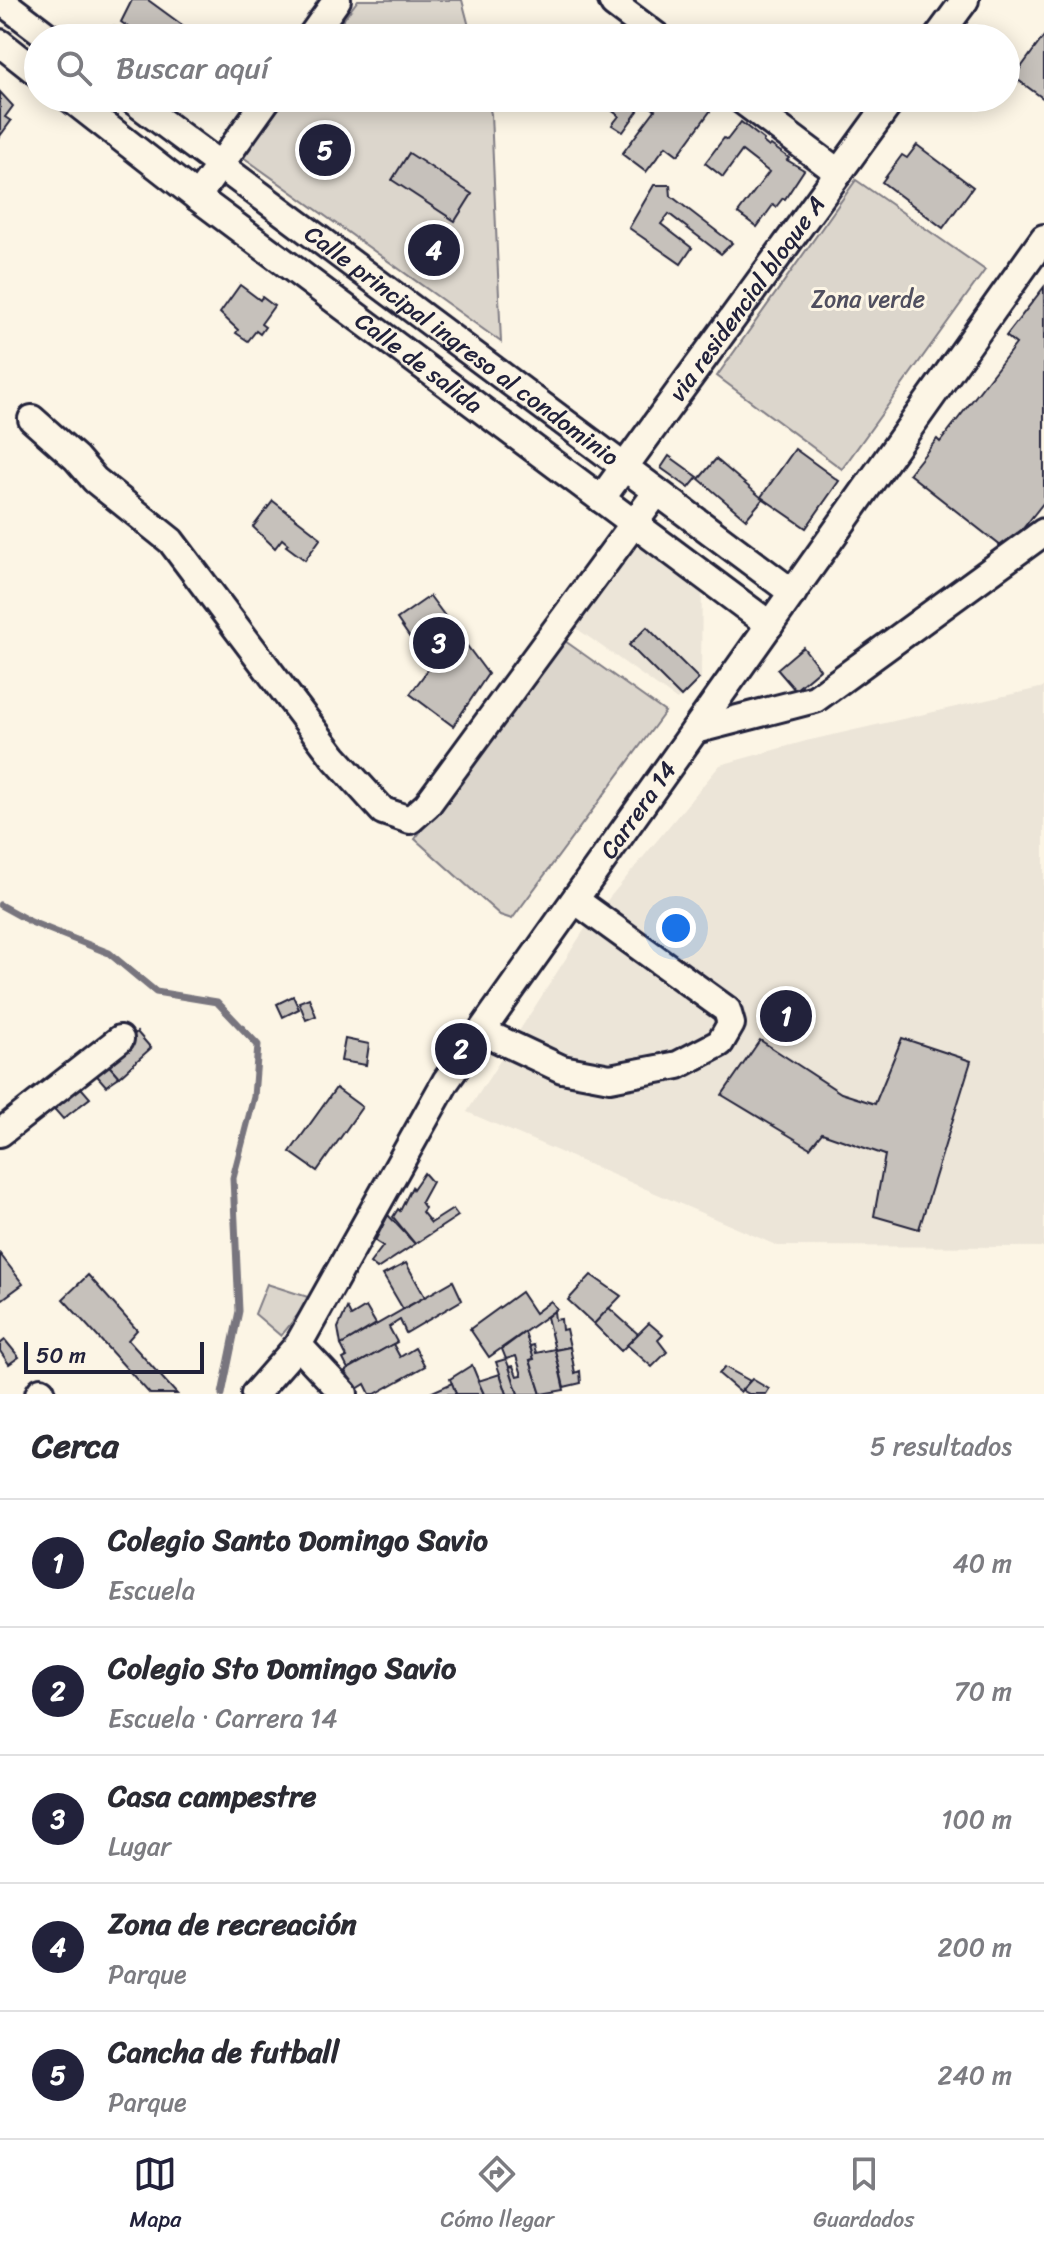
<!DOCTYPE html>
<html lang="es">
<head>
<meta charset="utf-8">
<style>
  :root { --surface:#fff; --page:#f2f2f3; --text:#2b2b33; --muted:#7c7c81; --line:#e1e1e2; --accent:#22223b }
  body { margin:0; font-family:Sriracha,sans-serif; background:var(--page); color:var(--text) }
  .scale { position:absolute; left:24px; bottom:20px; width:180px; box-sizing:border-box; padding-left:8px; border:4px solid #22223b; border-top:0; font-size:22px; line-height:28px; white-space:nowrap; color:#22223b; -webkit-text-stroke:6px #fcf5e5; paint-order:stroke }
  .you { position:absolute; left:676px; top:928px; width:28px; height:28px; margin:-20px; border:6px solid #fff; border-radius:50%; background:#1a73e8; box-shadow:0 0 0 12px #1a73e833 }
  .badge { display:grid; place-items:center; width:52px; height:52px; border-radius:50%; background:var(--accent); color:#fff; font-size:26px; font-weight:700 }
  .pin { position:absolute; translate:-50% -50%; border:4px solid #fff; box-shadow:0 2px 8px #0006 }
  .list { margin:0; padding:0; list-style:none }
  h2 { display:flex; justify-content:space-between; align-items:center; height:104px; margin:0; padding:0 32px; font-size:34px }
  h2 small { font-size:26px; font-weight:400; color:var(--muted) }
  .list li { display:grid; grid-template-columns:52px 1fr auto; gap:24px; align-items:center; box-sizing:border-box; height:128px; padding:0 32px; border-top:2px solid var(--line) }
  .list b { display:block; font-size:30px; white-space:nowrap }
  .list p { margin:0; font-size:26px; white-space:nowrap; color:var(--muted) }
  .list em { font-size:26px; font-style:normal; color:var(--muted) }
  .icon { flex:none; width:44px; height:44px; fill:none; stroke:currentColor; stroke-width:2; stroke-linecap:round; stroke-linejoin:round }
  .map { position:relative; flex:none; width:1044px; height:1394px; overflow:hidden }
  .search { position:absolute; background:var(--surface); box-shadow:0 4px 20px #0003; left:24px; right:24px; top:24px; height:88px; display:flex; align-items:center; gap:20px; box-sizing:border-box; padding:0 28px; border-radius:44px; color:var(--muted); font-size:30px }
  .sheet { height:744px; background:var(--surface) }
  nav { display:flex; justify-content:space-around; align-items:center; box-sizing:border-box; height:112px; border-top:2px solid var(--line); background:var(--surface); font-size:22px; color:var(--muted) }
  nav a { display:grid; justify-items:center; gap:4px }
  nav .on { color:var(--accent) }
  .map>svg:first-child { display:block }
  .built { fill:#ece5d8 }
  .green { fill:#dcd6cc; stroke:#7f7c84; stroke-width:2 }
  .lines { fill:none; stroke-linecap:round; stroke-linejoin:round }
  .stream { stroke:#78757e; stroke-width:7 }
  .building { fill:#c6c1bb; stroke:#22223b; stroke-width:2 }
  .minor-casing { stroke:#22223b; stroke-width:32 }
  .minor { stroke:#fcf5e5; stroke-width:26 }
  .labels { text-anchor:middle; stroke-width:6; stroke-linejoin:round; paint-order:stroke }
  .street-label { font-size:24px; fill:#22223b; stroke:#fcf5e5 }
  .park-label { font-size:24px; fill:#504f5f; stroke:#fcf5e5 }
</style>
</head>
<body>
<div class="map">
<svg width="1044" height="1394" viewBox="0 0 1044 1394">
  <rect width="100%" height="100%" fill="#fcf5e5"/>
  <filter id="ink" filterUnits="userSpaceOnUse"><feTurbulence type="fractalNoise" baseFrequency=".0125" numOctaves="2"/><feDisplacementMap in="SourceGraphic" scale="16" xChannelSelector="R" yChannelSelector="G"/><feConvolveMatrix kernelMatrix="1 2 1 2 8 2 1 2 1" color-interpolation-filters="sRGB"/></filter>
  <g filter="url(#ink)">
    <!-- built -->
    <g class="built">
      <polygon points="638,536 702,577 701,678 677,700 576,628"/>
      <polygon points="1044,687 1044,1247 778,1246 467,1112 590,921 720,765 806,741"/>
    </g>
    <!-- green -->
    <g class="green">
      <polygon points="358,0 462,0 472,38 330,38"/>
      <polygon points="286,98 487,98 491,114 501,342 243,157"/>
      <polygon points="856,180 985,270 842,469 717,376"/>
      <polygon points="565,641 665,712 512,919 500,915 415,839"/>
      <polygon points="267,1284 311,1298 281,1336 255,1314"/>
    </g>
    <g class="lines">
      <!-- stream -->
      <polyline class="stream" points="0,905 31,922 109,953 156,992 217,1002 258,1045 254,1097 233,1178 239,1311 222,1394"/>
    </g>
    <!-- building -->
    <g class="building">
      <polygon points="132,0 148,0 200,38 143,38 121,22"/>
      <polygon points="114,26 125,35 123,38 108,35"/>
      <polygon points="1044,36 1044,99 1014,77"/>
      <polygon points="0,92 13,106 5,117 11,121 0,136"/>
      <polygon points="618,98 638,111 623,132 612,125 619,116 610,109"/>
      <polygon points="648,98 695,98 711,110 678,155 666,146 646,172 622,154 655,110 651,107 654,102"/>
      <polygon points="741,122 764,140 763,142 769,147 771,145 789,158 787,160 804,170 785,199 783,198 776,207 773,205 757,227 738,213 769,172 742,151 723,177 705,163 724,138 727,140"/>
      <polygon points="917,145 973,187 943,228 882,182 902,155 907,158"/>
      <polygon points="409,153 472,194 455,221 392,180"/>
      <polygon points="654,185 670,185 671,196 732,243 721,254 669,214 661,224 692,248 681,264 629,228"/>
      <polygon points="240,285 260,300 262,297 274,306 261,324 265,327 260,334 256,331 248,341 236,333 238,330 220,313"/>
      <polygon points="1044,287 1044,502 1006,550 909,474 937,439 940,442 1016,344 1006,336"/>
      <polygon points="795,449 839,481 806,528 761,497"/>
      <polygon points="669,456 698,477 689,488 661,468"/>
      <polygon points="716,459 763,499 746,519 699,479"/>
      <polygon points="273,501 321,538 305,560 286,546 288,544 282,539 275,548 253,527"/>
      <polygon points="430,596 488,674 453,726 410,694 430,667 397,619"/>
      <polygon points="647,627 699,679 681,697 629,645"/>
      <polygon points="803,647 820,669 795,690 777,669"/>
      <polygon points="293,996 299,1009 283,1017 277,1004"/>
      <polygon points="309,998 316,1016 306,1020 299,1002"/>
      <polygon points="137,1032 151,1048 119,1077 104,1060"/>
      <polygon points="902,1038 971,1061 919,1229 874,1216 885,1155 822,1133 810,1148 722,1095 760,1040 841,1093 875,1104"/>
      <polygon points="345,1039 369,1044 366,1065 341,1061"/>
      <polygon points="104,1060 119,1077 106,1086 92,1070"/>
      <polygon points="76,1082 90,1098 63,1119 49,1103"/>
      <polygon points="336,1088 362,1107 317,1171 290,1152"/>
      <polygon points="424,1173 432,1182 421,1202 425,1208 422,1212 431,1223 453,1209 458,1216 415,1244 393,1217 398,1209 400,1211 412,1187 413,1189"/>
      <polygon points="388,1215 415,1244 377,1269 370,1263 383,1246 375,1241"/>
      <polygon points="0,1254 23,1284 0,1301"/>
      <polygon points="406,1263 425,1297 403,1309 383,1275"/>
      <polygon points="88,1275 137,1330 128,1340 177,1394 150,1394 63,1299"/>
      <polygon points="591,1275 621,1296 594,1324 568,1300"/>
      <polygon points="453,1281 462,1300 406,1333 400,1320 389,1327 397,1342 348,1369 343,1359 347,1357 341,1345"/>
      <polygon points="521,1292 535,1313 551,1301 557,1309 489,1357 470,1329"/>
      <polygon points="366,1307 376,1324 341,1345 338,1328 347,1308 351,1316"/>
      <polygon points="609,1308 638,1334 621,1351 594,1324"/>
      <polygon points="554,1311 555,1320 561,1319 562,1330 566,1329 570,1347 555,1350 547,1317"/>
      <polygon points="649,1323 663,1335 658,1340 667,1352 652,1367 627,1345"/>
      <polygon points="525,1332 534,1359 530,1360 541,1394 518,1394 509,1367 513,1366 517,1376 522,1375 516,1356 506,1359 502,1349"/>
      <polygon points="5,1340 19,1357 9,1364 0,1351 0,1344"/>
      <polygon points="393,1344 400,1357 415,1348 425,1366 375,1394 370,1394 365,1384 357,1389 345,1371"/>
      <polygon points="534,1345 536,1353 555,1349 564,1390 541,1394 530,1360 534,1359 530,1346"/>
      <polygon points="570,1347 575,1373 580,1371 581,1383 564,1387 555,1350"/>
      <polygon points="506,1359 509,1367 518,1394 507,1394 496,1362"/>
      <polygon points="472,1365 484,1394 456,1394 450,1379"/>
      <polygon points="725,1367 750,1381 740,1392 719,1374"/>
      <polygon points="500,1374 507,1394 484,1394 478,1381"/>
      <polygon points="752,1379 769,1389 766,1394 749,1394 742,1390"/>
      <polygon points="452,1383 456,1394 428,1394"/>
    </g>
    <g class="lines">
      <!-- minor casing -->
      <g class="minor-casing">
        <g id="minor">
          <polyline points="0,0 50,38"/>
          <polyline points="612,0 614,4 659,38"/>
          <polyline points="310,38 337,0"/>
          <polyline points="937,38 965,0"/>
          <polyline points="0,43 38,73"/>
          <path id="s1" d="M70,98L197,197L770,625"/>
          <path id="s2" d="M130,98L793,593"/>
          <polyline points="739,98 839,173"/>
          <polyline points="197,197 268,98"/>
          <polyline points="32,419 76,458 95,480 171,541 334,757 383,811 410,820 427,805 657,492"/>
          <path id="s3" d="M601,499L893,98"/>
          <polyline points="695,730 815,699 1044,532"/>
          <polyline points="483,1032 562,1069 610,1078 678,1065 720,1043 731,1024 727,1010 575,900"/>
          <polyline points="0,1133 120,1039"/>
          <polyline points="298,1345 344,1394"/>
          <polyline points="39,1394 41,1391"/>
          <path id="s4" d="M255,1394L298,1345L446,1081L1044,238"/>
        </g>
      </g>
      <!-- minor -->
      <use href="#minor" class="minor"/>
    </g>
  </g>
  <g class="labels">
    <!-- street labels -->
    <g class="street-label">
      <text dy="8" stroke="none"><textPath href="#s3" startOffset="248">via residencial bloque A</textPath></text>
      <text dy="8" stroke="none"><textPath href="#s2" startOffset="414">Calle principal ingreso al condominio</textPath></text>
      <text dy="8" stroke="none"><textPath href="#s1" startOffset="438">Calle de salida</textPath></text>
      <text dy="8" stroke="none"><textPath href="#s4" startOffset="700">Carrera 14</textPath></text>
    </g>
    <!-- park labels -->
    <g class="park-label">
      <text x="868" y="307">Zona verde</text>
    </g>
  </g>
</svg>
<div class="scale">50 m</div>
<div class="you"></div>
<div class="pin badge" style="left:786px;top:1016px">1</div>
<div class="pin badge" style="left:461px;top:1049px">2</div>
<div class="pin badge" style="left:439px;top:643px">3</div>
<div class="pin badge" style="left:434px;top:250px">4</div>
<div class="pin badge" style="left:325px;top:150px">5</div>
<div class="search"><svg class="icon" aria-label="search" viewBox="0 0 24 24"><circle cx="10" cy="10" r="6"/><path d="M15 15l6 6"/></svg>Buscar aquí</div>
</div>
<section class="sheet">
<h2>Cerca<small>5 resultados</small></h2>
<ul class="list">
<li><span class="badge">1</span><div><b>Colegio Santo Domingo Savio</b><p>Escuela</p></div><em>40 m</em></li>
<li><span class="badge">2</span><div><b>Colegio Sto Domingo Savio</b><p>Escuela · Carrera 14</p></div><em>70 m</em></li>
<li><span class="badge">3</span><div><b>Casa campestre</b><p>Lugar</p></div><em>100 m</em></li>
<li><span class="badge">4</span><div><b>Zona de recreación</b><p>Parque</p></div><em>200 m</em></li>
<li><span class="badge">5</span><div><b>Cancha de futball</b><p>Parque</p></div><em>240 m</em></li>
</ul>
</section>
<nav>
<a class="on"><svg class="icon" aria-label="map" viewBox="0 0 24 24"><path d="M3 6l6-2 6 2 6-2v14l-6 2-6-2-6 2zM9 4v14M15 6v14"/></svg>Mapa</a>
<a><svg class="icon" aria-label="directions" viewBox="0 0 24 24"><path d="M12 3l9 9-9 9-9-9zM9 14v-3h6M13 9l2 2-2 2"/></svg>Cómo llegar</a>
<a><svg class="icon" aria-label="saved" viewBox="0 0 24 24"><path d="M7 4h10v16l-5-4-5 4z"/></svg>Guardados</a>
</nav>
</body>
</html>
